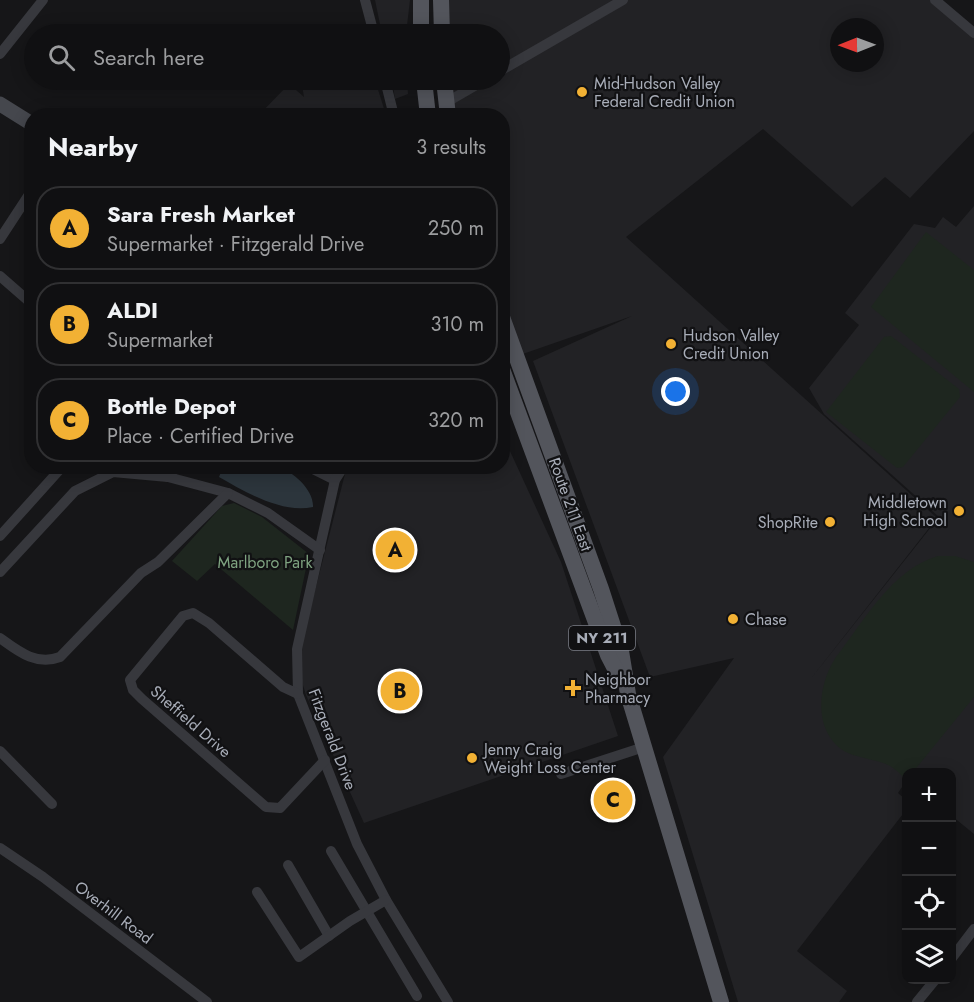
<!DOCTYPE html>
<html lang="en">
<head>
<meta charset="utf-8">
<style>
  :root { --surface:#101012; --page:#19191b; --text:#f1f3f6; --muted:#9c9d9f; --line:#303032; --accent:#f2b134 }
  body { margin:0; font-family:Jost,sans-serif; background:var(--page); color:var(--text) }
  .controls { position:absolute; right:18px; bottom:18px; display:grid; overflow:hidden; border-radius:12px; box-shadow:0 3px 15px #0003 }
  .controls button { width:54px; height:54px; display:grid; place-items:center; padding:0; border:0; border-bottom:2px solid var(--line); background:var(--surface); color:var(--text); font:30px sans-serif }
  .compass { position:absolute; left:830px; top:18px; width:54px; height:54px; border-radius:50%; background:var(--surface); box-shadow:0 3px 15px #0003; rotate:269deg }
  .you { position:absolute; left:676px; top:392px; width:21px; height:21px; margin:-15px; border:4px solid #fff; border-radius:50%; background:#1a73e8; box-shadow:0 0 0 9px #1a73e833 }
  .badge { display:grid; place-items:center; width:39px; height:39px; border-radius:50%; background:var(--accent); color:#111; font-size:20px; font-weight:700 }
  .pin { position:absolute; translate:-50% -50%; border:3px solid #fff; box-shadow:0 2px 6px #0006 }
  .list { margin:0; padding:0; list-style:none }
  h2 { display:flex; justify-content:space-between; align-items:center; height:78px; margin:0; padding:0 24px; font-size:26px }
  h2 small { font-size:20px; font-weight:400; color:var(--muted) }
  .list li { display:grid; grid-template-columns:39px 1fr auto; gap:18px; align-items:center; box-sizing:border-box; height:84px; margin:0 12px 12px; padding:0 12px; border:2px solid var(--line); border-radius:24px }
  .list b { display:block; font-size:22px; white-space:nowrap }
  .list p { margin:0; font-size:20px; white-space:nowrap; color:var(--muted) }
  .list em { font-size:20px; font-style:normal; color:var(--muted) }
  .icon { flex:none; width:33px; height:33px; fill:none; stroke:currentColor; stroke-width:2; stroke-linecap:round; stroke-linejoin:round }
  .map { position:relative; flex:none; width:974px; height:1002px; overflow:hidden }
  .search { position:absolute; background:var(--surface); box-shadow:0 3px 15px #0003; left:24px; top:24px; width:486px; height:66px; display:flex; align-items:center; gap:15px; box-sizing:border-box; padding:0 21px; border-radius:33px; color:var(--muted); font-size:22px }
  .panel { position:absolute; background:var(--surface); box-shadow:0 3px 15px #0003; left:24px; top:108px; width:486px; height:366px; border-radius:24px }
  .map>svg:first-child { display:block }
  .built { fill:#222225; fill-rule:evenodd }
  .green { fill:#1e261f }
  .water { fill:#2c353c }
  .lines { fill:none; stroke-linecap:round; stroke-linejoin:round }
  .street { stroke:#37383d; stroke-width:10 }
  .secondary { stroke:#45474d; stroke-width:15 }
  .primary { stroke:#53555c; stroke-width:16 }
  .poi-dot { fill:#f2b134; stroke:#111113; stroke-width:2 }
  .labels { text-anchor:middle; stroke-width:4.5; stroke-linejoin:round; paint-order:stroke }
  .shield { fill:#111113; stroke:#7b7e86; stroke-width:1.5 }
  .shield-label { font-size:15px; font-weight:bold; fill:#a8adb8 }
  .poi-label { font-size:16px; fill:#a8adb8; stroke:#111113; text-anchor:start }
  .street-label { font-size:16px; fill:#a8adb8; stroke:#111113 }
  .park-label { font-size:16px; fill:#7fa381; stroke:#111113 }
</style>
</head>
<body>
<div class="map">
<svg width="974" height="1002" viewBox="0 0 974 1002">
  <rect width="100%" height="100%" fill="#161618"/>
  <!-- built -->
  <g class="built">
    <polygon points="375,0 410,0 406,34 382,34"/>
    <path d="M446,0H935L974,33V131L910,198L885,177L852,207L763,129L626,237L937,518L809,681L939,517L824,414L809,388L859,325L845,313L914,224L935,228L943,217L956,227L974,206V834L952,816V772H906V781L898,793L906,800V810L797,951L847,991L839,1002H738L663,757L734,658L650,677L533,361L632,316L517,356L503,313L502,116L449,115L447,80H500V34H446ZM839,27H875V63H839Z"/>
    <polygon points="313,80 375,80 386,115 259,115 289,84 304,97 302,85"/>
    <polygon points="392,80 407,80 408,94 395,99"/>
    <polygon points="503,436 561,562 618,736 364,823 306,695 299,672 300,649 345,474 348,467 502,466"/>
  </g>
  <!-- green -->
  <g class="green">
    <polygon points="926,232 974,270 974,392 871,307"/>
    <polygon points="891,336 959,389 960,397 903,467 897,468 826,412 884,337"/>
    <polygon points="234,503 262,517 309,554 293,630 215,564 197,581 172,561 222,506"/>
    <path d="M938,556H955L974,562V697L913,772H906V780C901,775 895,768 888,765C879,760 856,758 844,751C812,730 818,684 836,657C865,620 891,570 938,556Z"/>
  </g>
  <!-- water -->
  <path class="water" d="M223,467C240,466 261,463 277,467C293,471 314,490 313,507C282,514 245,492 219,477Z"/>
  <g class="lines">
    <!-- street -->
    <g class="street">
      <polyline points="365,0 374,34"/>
      <polyline points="935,0 974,33"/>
      <polyline points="0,54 43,0"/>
      <polyline points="500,71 623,0"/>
      <polyline points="385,80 394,116"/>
      <polyline points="447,102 485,80"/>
      <polyline points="0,239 32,190"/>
      <polyline points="0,276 32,304"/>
      <polyline points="307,466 335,480"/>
      <polyline points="344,466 335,480 297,649 298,694 357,844 386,900 448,1002"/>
      <polyline points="168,477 178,466"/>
      <polyline points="0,536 63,466"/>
      <polyline points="0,572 75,491 113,472 168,477 228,493 268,513 320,550"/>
      <path d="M0,638C18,651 36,666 60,657L141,573L158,562L228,493"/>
      <polyline points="298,694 283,687 209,623 193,613 183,616 130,680 133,690 142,699 266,807 280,808 325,760"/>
      <polyline points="0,751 52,804"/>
      <polyline points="561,774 644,747"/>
      <polyline points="0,848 43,877 207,1002"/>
      <polyline points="331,851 417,996"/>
      <polyline points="288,865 329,936"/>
      <polyline points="257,892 299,957 350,921 386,900"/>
      <polyline points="952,958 974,929"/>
      <polyline points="917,1002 935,980"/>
    </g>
    <!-- secondary -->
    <polyline class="secondary" points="0,104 32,124"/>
    <!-- primary -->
    <g class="primary">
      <polyline points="421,0 421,34"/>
      <polyline points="441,0 442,34"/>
      <polyline points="424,80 428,116"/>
      <polyline points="444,80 448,116"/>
      <polyline points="502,317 601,589 621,651 628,694 721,1002"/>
      <polyline points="502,369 608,655 621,680"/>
    </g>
  </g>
  <!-- markers -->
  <g class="poi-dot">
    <circle cx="582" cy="92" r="6"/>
    <circle cx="671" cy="344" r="6"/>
    <circle cx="959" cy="511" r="6"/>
    <circle cx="830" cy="522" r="6"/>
    <circle cx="733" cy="619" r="6"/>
    <path d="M570 679h6v6h6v6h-6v6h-6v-6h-6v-6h6z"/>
    <circle cx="472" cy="758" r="6"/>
  </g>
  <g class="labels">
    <!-- shield labels -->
    <rect class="shield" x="569" y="626" width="66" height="24" rx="4.5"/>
    <g class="shield-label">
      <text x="602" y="643">NY 211</text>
    </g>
    <!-- poi labels -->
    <g class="poi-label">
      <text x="594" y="89">Mid-Hudson Valley<tspan x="594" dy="18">Federal Credit Union</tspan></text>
      <text x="683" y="341">Hudson Valley<tspan x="683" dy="18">Credit Union</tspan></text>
      <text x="947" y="508" text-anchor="end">Middletown<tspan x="947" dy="18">High School</tspan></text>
      <text x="818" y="528" text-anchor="end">ShopRite</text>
      <text x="745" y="625">Chase</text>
      <text x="585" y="685">Neighbor<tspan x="585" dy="18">Pharmacy</tspan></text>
      <text x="484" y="755">Jenny Craig<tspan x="484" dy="18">Weight Loss Center</tspan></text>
    </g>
    <!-- street labels -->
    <g class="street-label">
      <text transform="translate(571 504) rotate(70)" y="6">Route 211 East</text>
      <text transform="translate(191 721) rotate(41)" y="6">Sheffield Drive</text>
      <text transform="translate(333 739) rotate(69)" y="6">Fitzgerald Drive</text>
      <text transform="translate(114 912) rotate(37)" y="6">Overhill Road</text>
    </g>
    <!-- park labels -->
    <g class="park-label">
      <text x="265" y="568">Marlboro Park</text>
    </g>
  </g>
</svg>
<div class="controls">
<button>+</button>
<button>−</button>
<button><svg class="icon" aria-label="locate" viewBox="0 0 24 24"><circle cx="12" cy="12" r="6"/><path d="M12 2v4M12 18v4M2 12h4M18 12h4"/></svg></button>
<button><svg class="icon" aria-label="layers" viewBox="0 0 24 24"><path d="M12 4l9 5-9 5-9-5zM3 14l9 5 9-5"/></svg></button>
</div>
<svg class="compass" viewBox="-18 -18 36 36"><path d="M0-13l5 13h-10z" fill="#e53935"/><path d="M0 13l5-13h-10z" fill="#9c9d9f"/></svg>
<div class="you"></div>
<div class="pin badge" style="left:395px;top:550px">A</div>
<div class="pin badge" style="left:400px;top:691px">B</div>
<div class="pin badge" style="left:613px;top:800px">C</div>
<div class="search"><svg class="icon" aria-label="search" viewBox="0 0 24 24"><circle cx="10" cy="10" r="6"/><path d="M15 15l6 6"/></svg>Search here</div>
<section class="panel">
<h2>Nearby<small>3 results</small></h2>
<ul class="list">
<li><span class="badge">A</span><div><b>Sara Fresh Market</b><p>Supermarket · Fitzgerald Drive</p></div><em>250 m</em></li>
<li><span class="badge">B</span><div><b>ALDI</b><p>Supermarket</p></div><em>310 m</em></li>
<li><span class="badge">C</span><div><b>Bottle Depot</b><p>Place · Certified Drive</p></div><em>320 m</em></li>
</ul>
</section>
</div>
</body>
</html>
